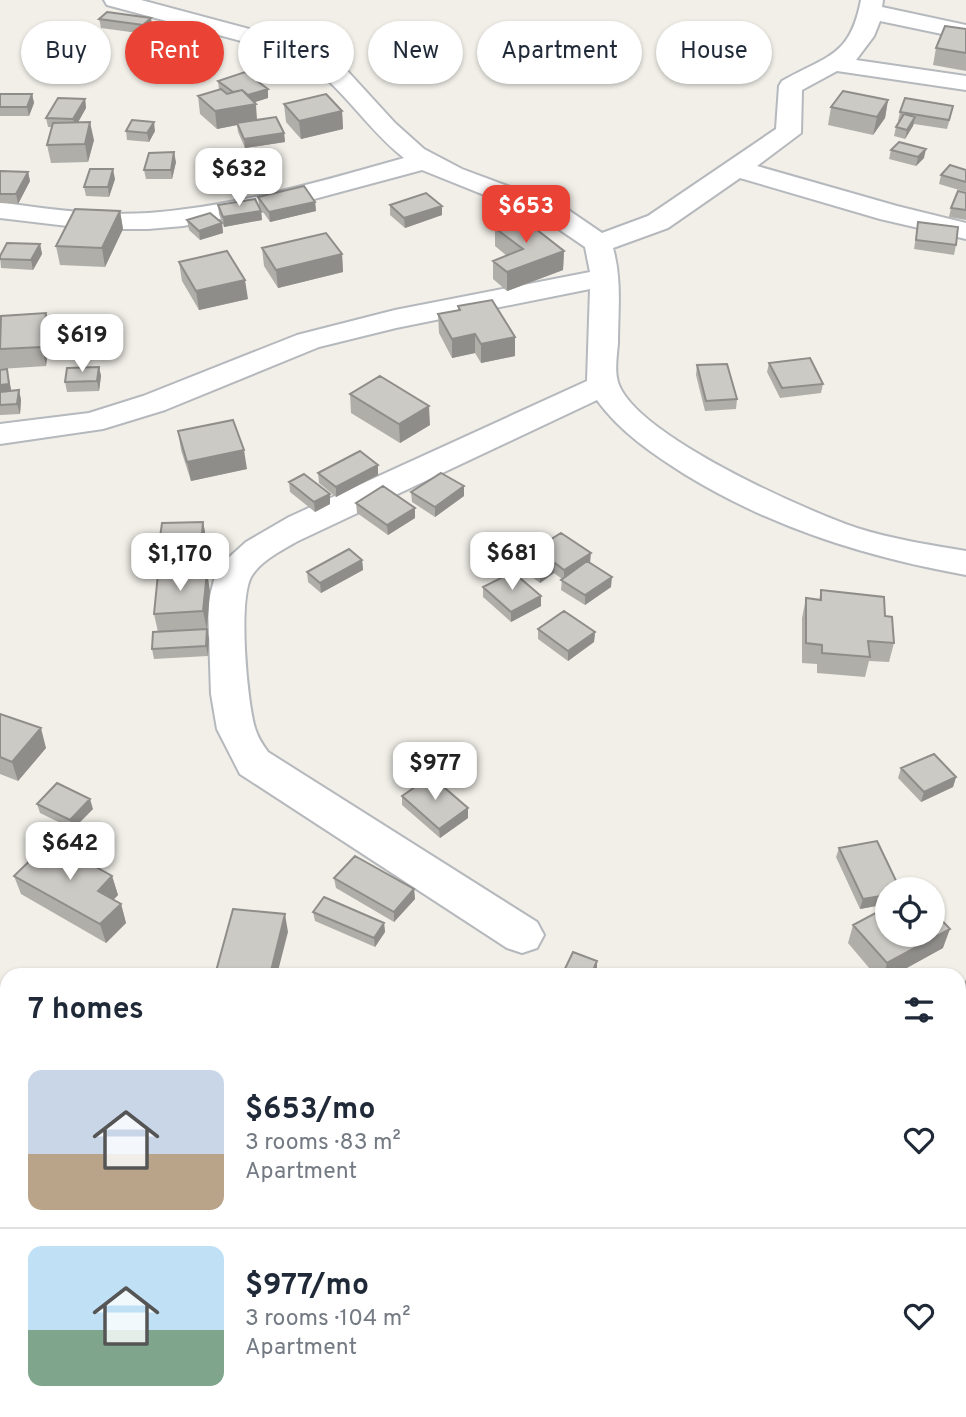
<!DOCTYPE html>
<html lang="en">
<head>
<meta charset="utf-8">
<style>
	:root { --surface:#fff; --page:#f2f2f3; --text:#1f2937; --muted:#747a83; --line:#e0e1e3; --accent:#ea4335 }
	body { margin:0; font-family:Overpass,sans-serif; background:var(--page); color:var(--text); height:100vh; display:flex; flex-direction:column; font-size:26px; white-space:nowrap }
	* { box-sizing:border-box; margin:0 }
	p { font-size:23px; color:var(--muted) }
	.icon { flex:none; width:38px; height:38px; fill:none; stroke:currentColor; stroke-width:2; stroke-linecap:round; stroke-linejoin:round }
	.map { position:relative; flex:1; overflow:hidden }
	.drawer { position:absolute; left:0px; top:968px; width:966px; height:450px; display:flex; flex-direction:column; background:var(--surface); border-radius:21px 21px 0 0; box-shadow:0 2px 5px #0004 }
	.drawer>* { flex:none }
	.hud { position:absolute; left:21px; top:21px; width:924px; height:63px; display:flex; gap:14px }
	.buttons { position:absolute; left:875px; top:877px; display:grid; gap:14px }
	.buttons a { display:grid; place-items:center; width:70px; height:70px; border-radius:50%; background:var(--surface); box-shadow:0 2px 5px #0004; font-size:35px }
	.price { position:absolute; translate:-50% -60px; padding:0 16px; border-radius:14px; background:#fff; color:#222; font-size:23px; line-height:46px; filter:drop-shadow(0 2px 4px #0008) }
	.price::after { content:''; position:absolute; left:50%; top:42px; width:21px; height:16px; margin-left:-10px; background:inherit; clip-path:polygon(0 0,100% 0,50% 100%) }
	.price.on { background:var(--accent); color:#fff }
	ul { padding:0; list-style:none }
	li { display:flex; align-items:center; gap:21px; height:175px; padding:0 28px }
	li+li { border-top:2px solid var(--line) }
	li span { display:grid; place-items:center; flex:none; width:196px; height:140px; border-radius:14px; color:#555 }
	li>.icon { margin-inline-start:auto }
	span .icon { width:84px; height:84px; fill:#fffc; stroke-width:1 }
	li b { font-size:30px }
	h2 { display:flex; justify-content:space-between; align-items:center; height:84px; padding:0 28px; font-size:30px }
	.pill { padding:0 24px; border-radius:32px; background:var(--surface); box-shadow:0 2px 5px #0004; font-size:24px; line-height:63px }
	.pill.on { background:var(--accent); color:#fff }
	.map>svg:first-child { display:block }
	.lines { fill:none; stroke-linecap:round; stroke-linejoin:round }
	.minor-casing { stroke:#b5b8bc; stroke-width:4 }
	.minor { fill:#fff; fill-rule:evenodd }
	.wall { fill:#afaea9 }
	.shaded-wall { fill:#8f8d8a }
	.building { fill:#cccac5; stroke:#8f8d8a; stroke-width:2 }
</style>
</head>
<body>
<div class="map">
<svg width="966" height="1417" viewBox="0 0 966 1417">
	<rect width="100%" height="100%" fill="#f1efe8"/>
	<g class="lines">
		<g class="minor-casing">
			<path id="minor" d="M104 0H141L309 45 341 64 395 123 424 149 462 169 564 207 602 233 648 216 776 129 779 86 782 81C828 55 850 57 861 0H883L882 7 966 25V39L880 21 874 36 856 60 966 76V90L837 71 802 90 801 133 757 166 897 206 966 223V239L880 219 740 178 668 228 613 248C622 280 618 310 618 343 617 356 614 373 619 385 640 437 804 510 857 528 892 539 930 545 966 551V575C866 557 773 528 686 475 653 454 620 432 597 400L298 541C282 550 260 561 251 577 238 602 247 701 255 728 258 738 263 745 268 752L537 922 544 935 537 948 522 953 507 948 240 774 217 729 211 694 208 604 214 580 225 561 246 542 289 517 587 381 590 289 396 328 319 347 165 410 103 429 0 444V424L89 413 143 396 297 335 395 310 590 272 585 247 544 219 422 170 288 206 183 226 148 229H93L0 218V202C49 210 99 216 149 213 236 206 320 182 404 158 363 126 340 80 293 55L107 5Z
				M966 1150V1204L959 1207V1153Z
				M0 1162 7 1165V1211L0 1208Z
				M393 1410H453L455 1417H396Z
				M806 1410H861L858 1417H804Z"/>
		</g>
		<use href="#minor" class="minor"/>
	</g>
	<path class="wall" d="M151 18 152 27 145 34 101 28 99 19Z
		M966 29V71L933 65 936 48Z
		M218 81 268 89V98L254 102 257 120 284 133 285 142 245 148 238 132 237 125 217 129 200 114 198 96 219 90Z
		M0 94H32L34 103 29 116H0Z
		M85 99 86 108 78 122 94 140 88 162 51 163 47 145 52 127H48L46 118Z
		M888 100 885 118 873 135 828 125 831 107Z
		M284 104 342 111 343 129 301 139 286 122Z
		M900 112 951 115 947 129 914 124 905 139 894 136 896 127 900 121H898Z
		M126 131H155L149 142 127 140Z
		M891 150 924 158 916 166 889 159Z
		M176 162 172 179H146L144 170Z
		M966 170V192L939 184 941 175Z
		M0 171 28 172 30 181 18 204 0 203Z
		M115 179 109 197 86 196 84 187Z
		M966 193V220L949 217 951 208Z
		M258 197 315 202 316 211 270 222 259 206Z
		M218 205 261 211 262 220 224 227 219 214Z
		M390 205 442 206V215L405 228 390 215Z
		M120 211 123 229 105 267 60 265 56 246Z
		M187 220 222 223 223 233 200 240 189 230Z
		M918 222 956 245 954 255 914 249Z
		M495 228 564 251 563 270 507 291 493 279V261L507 256 495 246Z
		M40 244 42 254 33 270 1 268 0 256Z
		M262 248 342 254 343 272 278 288 264 266Z
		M179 262 248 299 199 310 182 281Z
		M458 306 515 356 481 363 475 353 452 358 439 333 438 314 458 310Z
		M46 313 50 332 46 366 0 369V321Z
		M769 363 823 384 821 393 780 398 767 372Z
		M697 365 737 399 736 409 705 411 696 375Z
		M99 367 101 376 99 391 67 392 65 382Z
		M7 369 11 391 19 390 21 400 20 414 0 415V370Z
		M350 394 430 425 400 443 351 413Z
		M178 431 247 469 191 481 181 450Z
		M318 473 378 475 336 497 319 483Z
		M289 482 330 494V504L315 512 290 492Z
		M464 486V496L435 517 412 502 411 492Z
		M356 503 415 508V518L388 535 357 513Z
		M203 522 205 532 203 553 161 555 159 545Z
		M521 558 590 563 611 587 585 605 561 590 562 579 554 573 540 583 520 568Z
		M362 560 363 570 321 593 308 582 307 572Z
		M483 587 541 606 511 622 483 597Z
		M821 590 885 616 894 643 889 662 869 661 865 677 817 673V664L802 663V618L806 598 819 600Z
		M210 591 207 629 209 639 208 656 154 659 152 649 158 632 154 614Z
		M538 629 595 632 594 642 568 661 538 639Z
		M0 714 46 748 18 781 0 774Z
		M901 768 956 777 953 787 921 802 898 778Z
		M402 796 468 818 440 838 402 805Z
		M37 804 93 809 73 829 40 813Z
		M839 848 887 889V904L860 909 836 857Z
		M14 876H112L118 895 113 900 121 904 126 923 106 943 21 894Z
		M334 878 414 889 415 899 394 922 336 888Z
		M313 912 384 923 385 932 375 947 315 921Z
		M853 925 943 948 894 975H875L848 943Z
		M966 980V1010L959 1005V992L962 984Z
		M959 1012 966 1017V1056L959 1051Z
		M966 1314V1414L959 1405V1319Z
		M529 1410H600L595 1417H536Z
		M683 1410H761L755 1417H688Z"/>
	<path class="shaded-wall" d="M151 18 152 27 145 34 143 25Z
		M268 89V98L243 106 256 104 257 121 217 129 215 111 240 98Z
		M32 94 34 103 29 116 27 107Z
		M85 99 86 108 75 128 73 119Z
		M888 100 885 118 873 135 877 117Z
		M342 111 343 129 301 139 299 121Z
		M915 117 913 126 905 139 907 130Z
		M90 122 94 140 88 162 85 144Z
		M154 122 155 131 149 142 147 133Z
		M284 133 285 142 245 148 244 139Z
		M926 149 924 158 916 166 918 157Z
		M174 152 176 162 172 179 171 170Z
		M113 169 115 179 109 197 108 187Z
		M28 172 30 181 18 204 16 194Z
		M315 202 316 211 270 222 269 212Z
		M442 206V215L405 228 404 218Z
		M120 211 123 229 105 267 102 248Z
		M261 211 262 220 224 227 223 217Z
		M222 223 223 233 200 240 199 231Z
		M40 244 42 254 33 270 31 260Z
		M564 251 563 270 507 291V272Z
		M342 254 343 272 278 288 276 270Z
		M245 280 248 299 199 310 196 291Z
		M46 313 50 332 46 366 42 347Z
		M475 334V353L452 358V339Z
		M515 337V356L481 363V344Z
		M99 367 101 376 99 391 97 381Z
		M7 369 12 394 0 395V385Z
		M19 390 21 400 20 414 17 404Z
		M429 406 430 425 400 443 399 424Z
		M244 450 247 469 191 481 187 462Z
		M378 465V475L336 497V487Z
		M464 486V496L435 517V507Z
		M330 494V504L315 512 314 502Z
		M415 508V518L388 535 387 525Z
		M203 522 205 532 203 553 201 543Z
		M591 553 590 563 564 580V570Z
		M362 560 363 570 321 593 320 583Z
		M555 563 554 573 540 583V573Z
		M207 572 210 591 207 629 209 639 208 656 206 646 207 630 203 611Z
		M612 577 611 587 585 605V595Z
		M541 596V606L511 622V612Z
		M595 632 594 642 568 661V651Z
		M41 728 46 748 18 781 12 762Z
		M956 777 953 787 921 802 924 792Z
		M90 799 93 809 73 829 70 820Z
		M468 808V818L440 838 439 829Z
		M112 876 118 895 103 910 98 891Z
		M414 889 415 899 394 922V912Z
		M887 895V904L860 909 863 899Z
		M121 904 126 923 106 943 100 924Z
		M285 914 288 932 277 975H270Z
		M384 923 385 932 375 947 374 938Z
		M950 929 943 948 894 975H884L887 963Z
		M597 961V970L594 975H591Z
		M966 1083V1088L959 1096 960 1090Z
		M591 1410H600L595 1417H586Z
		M751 1410H761L755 1417H745Z"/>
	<path class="building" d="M107 12 151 18 143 25 99 19Z
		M945 26 966 29V53L936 48Z
		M245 72 268 89 248 95 242 90 233 92 218 81Z
		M221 89 227 94 242 90 256 104 215 111 198 96Z
		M843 91 888 100 877 117 831 107Z
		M0 94H32L27 107H0Z
		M326 94 342 111 299 121 284 104Z
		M58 98 85 99 73 119 46 118Z
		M905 98 953 106 949 120 900 112Z
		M904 114 915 117 907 130 896 127Z
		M276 117 284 133 244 139 237 123Z
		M132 120 154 122 147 133 126 131Z
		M90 122 85 144 47 145 53 123Z
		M899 142 926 149 918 157 891 150Z
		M174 152 171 170H144L149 153Z
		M950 165 966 170V182L941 175Z
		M90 169H113L108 187H84Z
		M0 171 28 172 16 194H0Z
		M304 186 315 202 269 212 258 197Z
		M958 191 966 193V210L951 208Z
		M426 193 442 206 404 218 390 205Z
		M255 199 261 211 223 217 218 205Z
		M75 209 120 211 102 248 56 246Z
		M210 213 222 223 199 231 187 220Z
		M522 218 564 251 507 272 493 261 523 249 495 228Z
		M918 222 958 227 956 245 916 240Z
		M326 233 342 254 276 270 262 248Z
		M7 243 40 244 31 260 0 259V256Z
		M227 251 245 280 196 291 179 262Z
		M492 300 515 337 481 344 475 334 452 339 438 314 460 310 458 306Z
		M46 313 42 347 0 349 1 316Z
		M810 358 823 384 782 388 769 363Z
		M727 364 737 399 706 401 697 365Z
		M99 367 97 381 65 382 67 368Z
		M7 369 9 384 0 385V370Z
		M380 376 429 406 399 424 350 394Z
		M19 390 17 404 0 405V392Z
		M233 420 244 450 187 462 178 431Z
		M360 451 378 465 336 487 318 473Z
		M441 473 464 486 435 507 411 492Z
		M304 474 330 494 314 502 289 482Z
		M383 486 415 508 387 525 356 503Z
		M203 522 201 543 159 545 162 523Z
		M561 533 591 553 564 570 555 563 540 573 521 558Z
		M349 549 362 560 320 583 307 572Z
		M587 561 612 577 585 595 561 580Z
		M207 572 203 611 154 614 158 574Z
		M513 572 541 596 511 612 483 587Z
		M821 590 884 597 885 616 892 617 894 643 868 641 870 657 822 653V645L806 643V598L821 600Z
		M564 611 595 632 568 651 538 629Z
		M207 629 206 646 152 649 153 632Z
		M0 714 41 728 12 762 0 757Z
		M934 754 956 777 924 792 901 768Z
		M431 776 468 808 439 829 402 796Z
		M57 783 90 799 70 820 37 804Z
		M50 841 112 876 98 891 121 904 100 924 14 876Z
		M877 841 900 889H887V895L863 899 839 848Z
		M355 856 414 889 394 912 334 878Z
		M324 897 384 923 374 938 313 912Z
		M887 907V934H933V911L950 929 887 963 853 925Z
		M233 909 285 914 270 975H215Z
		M573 952 597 961 591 975H562Z
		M959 1012 966 1017V1044L959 1038Z
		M959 1053 966 1058V1083L960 1090 959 1089Z
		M966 1314V1401L959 1392V1319Z
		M546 1410H591L586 1417H553Z
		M699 1410H751L745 1417H705Z"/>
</svg>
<div class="buttons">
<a><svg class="icon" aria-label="locate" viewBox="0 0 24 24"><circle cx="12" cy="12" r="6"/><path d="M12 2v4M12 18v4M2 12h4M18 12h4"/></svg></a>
</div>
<b class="price" style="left:239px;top:208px">$632</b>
<b class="price on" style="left:526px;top:245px">$653</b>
<b class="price" style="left:82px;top:374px">$619</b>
<b class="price" style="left:512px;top:592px">$681</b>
<b class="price" style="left:180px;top:593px">$1,170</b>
<b class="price" style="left:435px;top:802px">$977</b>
<b class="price" style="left:70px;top:882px">$642</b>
<div class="hud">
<a class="pill">Buy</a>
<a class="pill on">Rent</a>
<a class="pill">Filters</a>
<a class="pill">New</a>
<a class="pill">Apartment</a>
<a class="pill">House</a>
</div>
<section class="drawer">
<h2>7 homes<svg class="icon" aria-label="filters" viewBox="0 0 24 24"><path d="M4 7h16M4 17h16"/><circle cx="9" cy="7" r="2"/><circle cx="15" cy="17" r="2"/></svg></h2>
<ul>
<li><span style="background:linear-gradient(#c9d6e8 60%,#b9a48a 0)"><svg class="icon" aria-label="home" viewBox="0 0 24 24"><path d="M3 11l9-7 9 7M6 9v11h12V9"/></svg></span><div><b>$653/mo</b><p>3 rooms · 83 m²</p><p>Apartment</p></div><svg class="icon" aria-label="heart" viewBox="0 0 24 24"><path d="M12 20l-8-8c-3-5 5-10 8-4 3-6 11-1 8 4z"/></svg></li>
<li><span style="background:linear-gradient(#bfe0f5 60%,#7fa58c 0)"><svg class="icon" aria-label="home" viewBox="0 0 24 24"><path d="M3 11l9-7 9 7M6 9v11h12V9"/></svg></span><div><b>$977/mo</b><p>3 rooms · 104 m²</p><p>Apartment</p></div><svg class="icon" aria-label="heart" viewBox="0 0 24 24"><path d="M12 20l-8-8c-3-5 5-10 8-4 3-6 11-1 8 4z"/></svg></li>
</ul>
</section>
</div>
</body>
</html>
